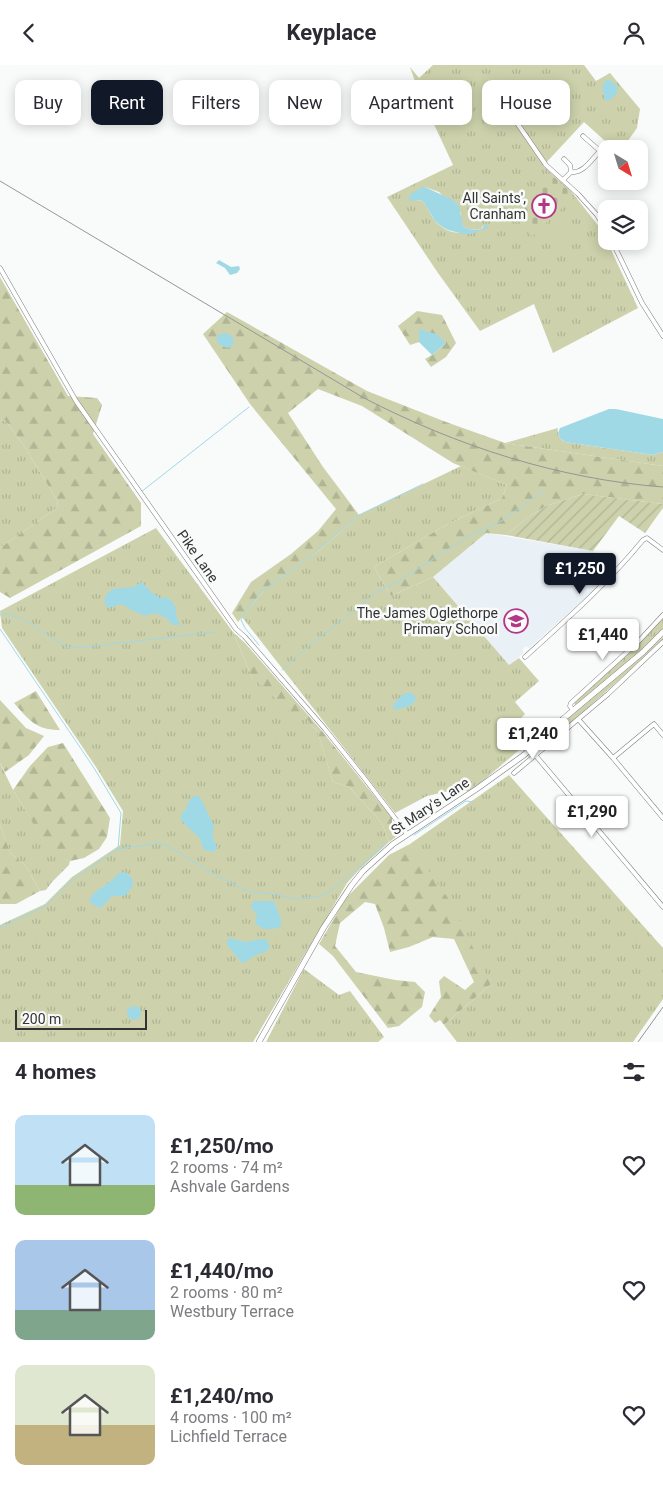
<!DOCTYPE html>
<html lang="en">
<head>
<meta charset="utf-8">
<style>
	:root { --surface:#fff; --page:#f2f2f3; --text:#2b2b33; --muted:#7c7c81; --accent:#111827 }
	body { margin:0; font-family:Roboto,sans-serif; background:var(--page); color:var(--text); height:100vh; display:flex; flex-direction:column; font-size:19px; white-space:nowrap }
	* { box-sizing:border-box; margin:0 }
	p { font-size:16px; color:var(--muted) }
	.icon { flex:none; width:28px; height:28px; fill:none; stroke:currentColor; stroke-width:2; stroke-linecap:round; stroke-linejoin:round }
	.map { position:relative; height:977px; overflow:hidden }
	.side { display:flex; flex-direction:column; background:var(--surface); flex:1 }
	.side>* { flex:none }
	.banner { position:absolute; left:15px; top:15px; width:634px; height:45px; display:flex; gap:10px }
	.needle { width:32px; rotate:142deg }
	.buttons { position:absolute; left:598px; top:75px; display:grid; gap:10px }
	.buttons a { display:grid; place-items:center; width:50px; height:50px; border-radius:10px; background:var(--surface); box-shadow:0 2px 12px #0003; font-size:25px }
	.scale { position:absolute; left:15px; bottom:12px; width:132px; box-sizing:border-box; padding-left:5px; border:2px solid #333; border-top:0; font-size:14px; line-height:18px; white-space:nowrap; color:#333; -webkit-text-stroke:4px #f9fafa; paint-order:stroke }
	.price { position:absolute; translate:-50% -42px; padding:0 11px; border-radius:5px; background:#fff; color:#222; font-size:16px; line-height:32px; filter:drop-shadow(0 1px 2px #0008) }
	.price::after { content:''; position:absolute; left:50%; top:30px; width:15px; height:11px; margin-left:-8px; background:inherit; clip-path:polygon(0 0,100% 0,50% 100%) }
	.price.selected { background:var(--accent); color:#fff }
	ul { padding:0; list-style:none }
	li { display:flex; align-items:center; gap:15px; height:125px; padding:0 15px }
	li span { display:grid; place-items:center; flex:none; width:140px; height:100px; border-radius:10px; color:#555 }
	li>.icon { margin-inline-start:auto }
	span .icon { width:60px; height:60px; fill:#fffc; stroke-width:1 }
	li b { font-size:21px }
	h2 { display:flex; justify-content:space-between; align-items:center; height:60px; padding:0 15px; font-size:21px }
	.tag { padding:0 18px; border-radius:10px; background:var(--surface); box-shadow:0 2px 12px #0003; font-size:18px; line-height:45px }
	.tag.selected { background:var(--accent); color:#fff }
	header { display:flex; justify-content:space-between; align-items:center; height:65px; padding:0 15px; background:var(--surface); font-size:22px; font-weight:700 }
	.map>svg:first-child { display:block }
	.built { fill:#e9f0f6 }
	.grass { fill:url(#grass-tufts); fill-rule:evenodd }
	.forest { fill:url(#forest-firs) }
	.cemetery { fill:url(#cemetery-stones) }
	.garden { fill:url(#garden-furrows) }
	.pitch { fill:#cdd2ac }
	.water { fill:#a0d9e6 }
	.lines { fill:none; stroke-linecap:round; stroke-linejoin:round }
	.stream { stroke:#a0d9e6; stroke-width:1 }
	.street-casing { stroke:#7e7f7f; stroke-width:5 }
	.secondary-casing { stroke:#7e7f7f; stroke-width:6 }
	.street { stroke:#fff; stroke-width:4 }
	.secondary { stroke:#fff; stroke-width:5 }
	.rail { stroke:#959696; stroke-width:1 }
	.labels { text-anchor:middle; stroke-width:5; stroke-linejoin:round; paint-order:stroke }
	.poi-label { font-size:14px; fill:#333; stroke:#f9fafa; text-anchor:end }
	.street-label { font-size:14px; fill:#333; stroke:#f9fafa }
</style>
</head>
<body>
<header><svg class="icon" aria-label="back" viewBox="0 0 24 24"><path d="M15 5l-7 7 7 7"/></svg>Keyplace<svg class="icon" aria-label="person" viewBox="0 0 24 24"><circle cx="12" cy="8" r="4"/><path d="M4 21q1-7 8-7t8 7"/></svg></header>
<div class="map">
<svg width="663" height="977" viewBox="0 0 663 977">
	<defs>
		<pattern id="grass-tufts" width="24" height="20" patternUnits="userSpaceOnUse" patternTransform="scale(1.25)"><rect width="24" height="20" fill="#cdd2ac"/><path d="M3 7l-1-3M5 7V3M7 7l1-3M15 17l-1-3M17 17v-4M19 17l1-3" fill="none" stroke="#b0b594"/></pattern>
		<pattern id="forest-firs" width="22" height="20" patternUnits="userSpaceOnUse" patternTransform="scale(1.25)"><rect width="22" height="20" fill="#cdd2ac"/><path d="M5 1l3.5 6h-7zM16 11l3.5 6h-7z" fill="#b0b594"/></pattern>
		<pattern id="cemetery-stones" width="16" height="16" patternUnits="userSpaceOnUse" patternTransform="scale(1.25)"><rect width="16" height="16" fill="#cdd2ac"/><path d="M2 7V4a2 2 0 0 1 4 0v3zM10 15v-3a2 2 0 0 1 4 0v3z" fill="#b0b594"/></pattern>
		<pattern id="garden-furrows" width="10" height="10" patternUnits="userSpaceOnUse" patternTransform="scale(1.25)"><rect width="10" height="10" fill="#cdd2ac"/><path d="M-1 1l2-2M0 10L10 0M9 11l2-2" fill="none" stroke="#b0b594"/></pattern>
	</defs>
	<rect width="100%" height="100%" fill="#f9fafa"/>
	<path class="built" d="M486 468 593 486 613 505 589 530 529 583 526 581 522 585 524 588 509 600 433 512Z"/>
	<path class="grass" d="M433 0H584L596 16 610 8 640 44 637 63 622 84H614L584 57 543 101 571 126 604 168 606 176H607L638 243 553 288 534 239 480 266 438 208 387 132 453 100 418 25 410 2 419 13ZM425 122 439 127 461 148V156L463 161 468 164 480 165 483 161 485 163C468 168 451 173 436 157 431 151 428 143 423 136L416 135Z
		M5 355 24 381 57 435 58 442 0 483V356Z
		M558 363C557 370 559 373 565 377L653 390 663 387V401L505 378Z
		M461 401 507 420 502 433 446 460 374 502 391 531 433 512 509 600 519 593 539 616 515 637 525 649 513 661 522 671 524 679 519 685 484 715 468 727 463 723 427 731 395 748 242 552 265 524 321 484 359 450Z
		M156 463 233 567 252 612 305 652 318 668 333 717 349 722 382 758 389 777 360 804 347 818 253 977H0V860L45 839 72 812 120 780 123 746 96 702 2 563 0 546Z
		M663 552V564L641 586 576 640H575L574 637Z
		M663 572V574L618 616 568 660 529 691V688L574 647 640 593Z
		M0 698 13 725 52 789 70 796 69 800 52 817 46 825 40 826 25 800 11 789 0 760Z
		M509 710 663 883V934L633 977H457L444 960 491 919 410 779Z
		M304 904 339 930 350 926 384 972 378 977H266Z"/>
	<path class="forest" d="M0 212 68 331 97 333 102 340 93 369 141 438V461L10 533 0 527V483L58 442 57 435 24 381 5 355 0 356Z
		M417 246 442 250 456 278 446 292 431 302 425 294 432 290 446 278 419 264V277L410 280 398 261Z
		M227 247 367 326 446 357 505 378 663 401V439L583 429 546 441 527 453 506 470 486 468 433 512 391 531 374 502 446 460 502 433 507 420 453 398 362 341 318 324 288 348 323 402 359 450 321 484 265 524 238 557 232 548 251 517 291 489 318 466 336 444 250 339 203 269Z
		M233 567 245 578 322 666 392 753V758H396L400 769 389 777 382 758 349 722 333 717 318 668 305 652H295L252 612Z
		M36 626 60 665C36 665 29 655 14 638Z
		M0 635 26 663 44 671 29 690 5 707 0 698Z
		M63 678 110 753 107 772 99 784 84 793 70 796 52 790 13 725 30 701 48 682Z
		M0 760 11 789 25 800 40 826 16 839H0Z
		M410 779 450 836 491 919 444 960 440 955 435 958 429 951 441 932 439 916 444 911 465 925 474 917 454 874 433 872 409 882 390 887 384 863 375 839 365 837 340 858 335 881 356 907 395 915 415 917 425 927 422 942 399 961 388 963 333 891 319 879 346 833 389 790Z"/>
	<path class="cemetery" d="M554 112 568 125 574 133 562 143 553 153 547 157 532 172 520 150 529 138 528 135 535 126Z"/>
	<path class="garden" d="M583 429 663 439V443L645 468 619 451 593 486 506 470 527 453 546 441Z"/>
	<path class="pitch" d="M569 157 576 167 557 181 550 171Z
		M607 240 612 250 591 260 586 250Z"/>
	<path class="water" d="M609 15C622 21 619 29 608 36L605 35 602 23 605 16Z
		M425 122 453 135 459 141 463 161 468 164 480 165 486 159 488 161 487 163 471 169H463L448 165 442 162 435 156 423 136 416 135 411 136 408 134C412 127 417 124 425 122Z
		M219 195 231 202 239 201 240 204 237 208 230 210 225 203 216 198Z
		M419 264 436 269 446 278 432 290 419 277Z
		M226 268 232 271 234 278 231 282 227 283 218 279 217 270Z
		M609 344H616L663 354V387L653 390 565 377 560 373 558 368 560 363Z
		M142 517 151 527 160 533 166 532 172 536 175 541 177 554 181 560H173L165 552 155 548 145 551 131 545 122 539 108 543 104 538 106 530 112 524 133 522Z
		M405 628H412L415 631 416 635 410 641 395 645 393 641 397 635Z
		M194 731H199C205 740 208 751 214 760 212 769 212 774 217 782L216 785 213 787 204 785C202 782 202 778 200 774 195 766 179 759 181 750 182 748 184 746 186 744 188 738 189 735 194 731Z
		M125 807 131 812 133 816 132 822 125 831H112L101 843 95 841 89 835C95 823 111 819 119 808Z
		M255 836H274C276 845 284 853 280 862 271 865 262 866 255 858L257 850 252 844 251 839Z
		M231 873 244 877 261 874 267 875 270 882C263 890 263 887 254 891 250 894 247 896 242 898L227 880V875Z
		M127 948a7 7 0 1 1 14 0a7 7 0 1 1-14 0Z"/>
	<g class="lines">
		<path class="stream" d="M141 427 249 342
			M0 550 5 548 28 557 66 582 77 583 215 567
			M0 564 94 703 121 748 118 784
			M259 580 245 563 241 555 243 551 261 527 302 498 359 450 423 419
			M282 605 298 590 378 526 398 517 468 471 503 455 544 425
			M414 770 466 736 473 737
			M0 863 46 841 70 817 118 784 159 778 168 781 207 805 247 826 276 829 293 834 322 831 340 818 385 780"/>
		<g class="street-casing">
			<path id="street" d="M508 45 546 100 578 129 597 150 606 165
				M564 94 570 100 571 107
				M563 115 571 107C583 109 592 94 600 86L583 71
				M612 176 642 238 663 271
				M0 203 76 336 236 564 245 572 325 664 365 714 407 769
				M525 592C566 555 608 518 643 475L647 473 663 485
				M573 645 570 641 571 638 638 577 663 550
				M578 654 613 693 663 753
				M536 691 663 842
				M613 693 654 659 663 670
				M514 708 608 629 663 577"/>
		</g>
		<g class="secondary-casing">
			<path id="secondary" d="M259 977 324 862 351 821 363 806 393 779 478 723 524 690 563 654 643 587 663 567"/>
		</g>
		<use href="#street" class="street"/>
		<use href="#secondary" class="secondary"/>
		<path class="rail" d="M0 116 364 333C457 381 558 414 663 422
			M638 977 663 942"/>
	</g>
	<defs>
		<g id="church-ring" transform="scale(1.25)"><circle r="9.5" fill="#f9fafa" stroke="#b43787" stroke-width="1.5"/><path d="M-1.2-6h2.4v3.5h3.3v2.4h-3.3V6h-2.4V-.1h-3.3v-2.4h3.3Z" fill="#b43787"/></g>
		<g id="school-ring" transform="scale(1.25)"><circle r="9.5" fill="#f9fafa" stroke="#b43787" stroke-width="1.5"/><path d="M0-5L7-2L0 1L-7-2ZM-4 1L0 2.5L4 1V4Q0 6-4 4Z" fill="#b43787"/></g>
	</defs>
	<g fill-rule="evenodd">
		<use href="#church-ring" x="544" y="141"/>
		<use href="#school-ring" x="516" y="556"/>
	</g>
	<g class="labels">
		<g class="poi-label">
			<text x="526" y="138">All Saints',<tspan x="526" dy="16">Cranham</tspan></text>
			<text x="498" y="553">The James Oglethorpe<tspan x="498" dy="16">Primary School</tspan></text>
		</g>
		<g class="street-label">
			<text transform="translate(198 491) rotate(55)" y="5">Pike Lane</text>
			<text transform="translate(430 741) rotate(-34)" y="5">St Mary's Lane</text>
		</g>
	</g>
</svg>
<div class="buttons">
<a><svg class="needle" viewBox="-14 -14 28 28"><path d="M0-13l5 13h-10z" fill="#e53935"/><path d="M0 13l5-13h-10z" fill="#7c7c81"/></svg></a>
<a><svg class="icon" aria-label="layers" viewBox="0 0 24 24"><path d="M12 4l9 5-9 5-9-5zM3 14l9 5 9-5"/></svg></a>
</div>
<div class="scale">200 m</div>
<b class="price selected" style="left:580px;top:530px">£1,250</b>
<b class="price" style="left:603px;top:596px">£1,440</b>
<b class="price" style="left:533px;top:695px">£1,240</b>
<b class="price" style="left:592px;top:773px">£1,290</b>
<div class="banner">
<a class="tag">Buy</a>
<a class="tag selected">Rent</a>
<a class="tag">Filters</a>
<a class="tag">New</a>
<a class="tag">Apartment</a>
<a class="tag">House</a>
</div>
</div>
<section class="side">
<h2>4 homes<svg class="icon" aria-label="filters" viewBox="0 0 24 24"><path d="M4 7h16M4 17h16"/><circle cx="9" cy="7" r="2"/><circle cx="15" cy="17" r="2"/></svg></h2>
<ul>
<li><span style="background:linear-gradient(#bfe0f5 70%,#8fb573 0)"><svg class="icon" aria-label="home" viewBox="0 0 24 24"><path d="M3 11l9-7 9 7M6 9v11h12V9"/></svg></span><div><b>£1,250/mo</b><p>2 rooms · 74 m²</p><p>Ashvale Gardens</p></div><svg class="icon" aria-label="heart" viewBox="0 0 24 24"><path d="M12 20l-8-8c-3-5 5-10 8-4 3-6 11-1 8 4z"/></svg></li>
<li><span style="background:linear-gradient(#a9c7e8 70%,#7fa58c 0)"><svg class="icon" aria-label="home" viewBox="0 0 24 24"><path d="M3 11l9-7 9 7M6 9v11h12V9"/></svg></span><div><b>£1,440/mo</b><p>2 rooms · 80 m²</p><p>Westbury Terrace</p></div><svg class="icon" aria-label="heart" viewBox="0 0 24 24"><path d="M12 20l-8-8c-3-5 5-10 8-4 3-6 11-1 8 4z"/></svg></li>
<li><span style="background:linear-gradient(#dfe7d0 60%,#c2b280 0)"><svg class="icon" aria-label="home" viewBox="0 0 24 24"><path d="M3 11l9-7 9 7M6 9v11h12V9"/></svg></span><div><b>£1,240/mo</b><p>4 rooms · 100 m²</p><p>Lichfield Terrace</p></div><svg class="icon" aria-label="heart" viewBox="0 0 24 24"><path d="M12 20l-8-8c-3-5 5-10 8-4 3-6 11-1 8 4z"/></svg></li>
</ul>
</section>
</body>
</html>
